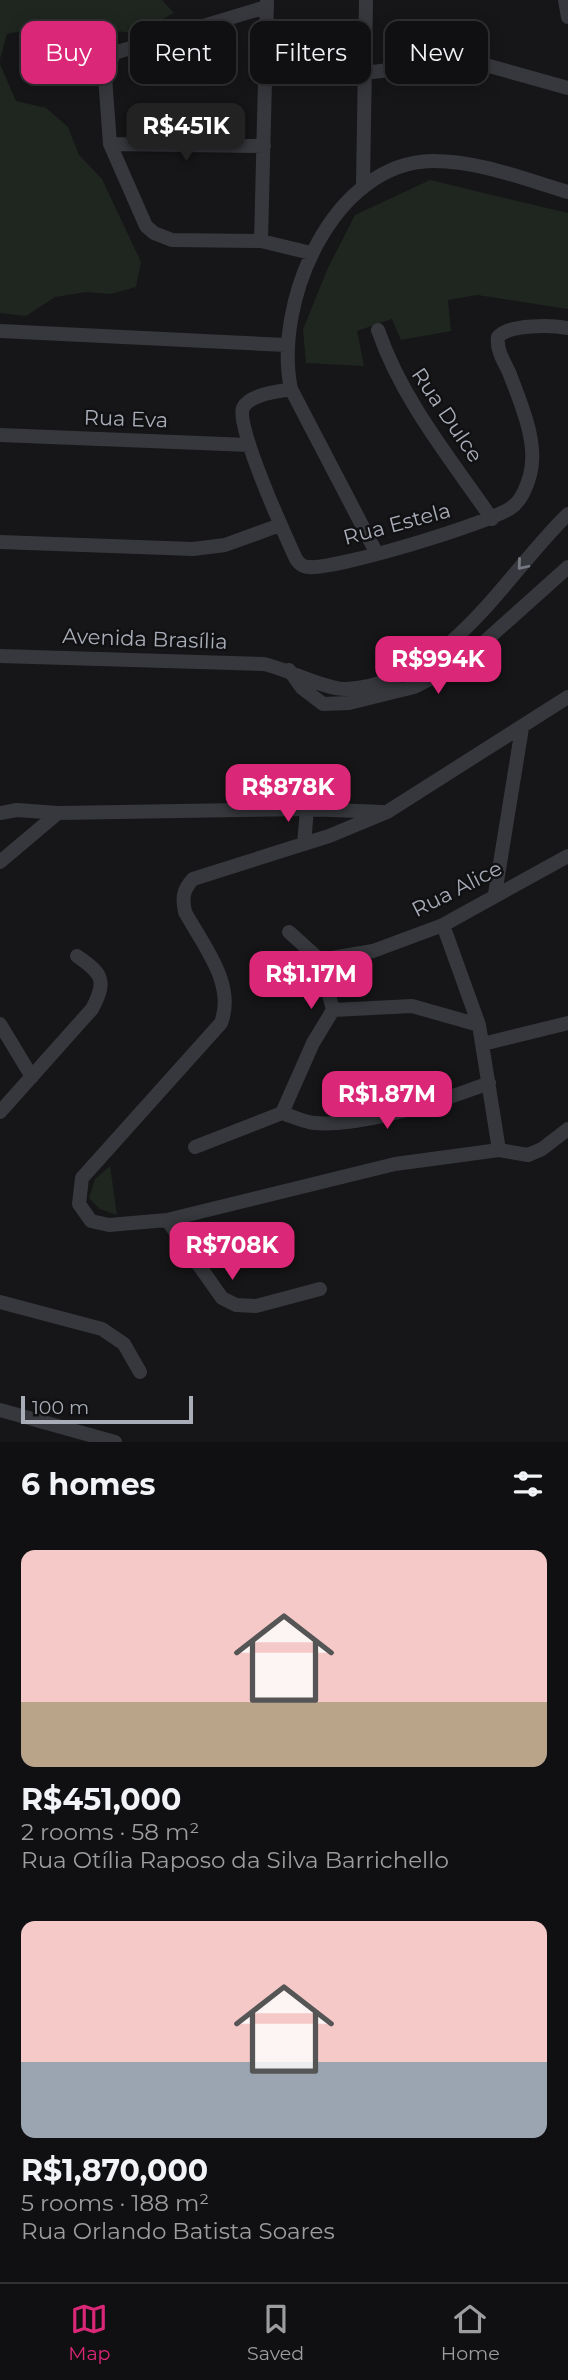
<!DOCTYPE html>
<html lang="en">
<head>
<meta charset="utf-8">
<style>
	:root { --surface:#101012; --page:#1e1e20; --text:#f1f3f6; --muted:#9c9d9f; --line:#303032; --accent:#db2777 }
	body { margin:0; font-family:Montserrat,sans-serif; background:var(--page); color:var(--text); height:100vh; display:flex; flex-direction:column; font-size:26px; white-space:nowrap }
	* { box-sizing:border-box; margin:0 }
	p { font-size:23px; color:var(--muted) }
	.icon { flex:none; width:38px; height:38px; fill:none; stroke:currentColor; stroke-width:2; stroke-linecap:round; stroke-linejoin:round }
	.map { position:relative; height:1442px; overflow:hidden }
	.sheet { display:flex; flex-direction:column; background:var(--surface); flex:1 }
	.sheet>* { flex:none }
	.top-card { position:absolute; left:21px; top:21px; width:527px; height:63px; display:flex; gap:14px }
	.scale { position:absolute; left:21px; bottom:18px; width:172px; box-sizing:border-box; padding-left:7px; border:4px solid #a8adb8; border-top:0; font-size:19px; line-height:24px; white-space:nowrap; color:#a8adb8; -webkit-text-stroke:5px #111113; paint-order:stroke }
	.price { position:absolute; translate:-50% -60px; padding:0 16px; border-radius:14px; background:var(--accent); color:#fff; font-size:23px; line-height:46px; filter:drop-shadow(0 2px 4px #0008) }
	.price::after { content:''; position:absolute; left:50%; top:42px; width:21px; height:16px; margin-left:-10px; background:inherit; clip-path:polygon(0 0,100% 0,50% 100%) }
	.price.selected { background:#222; color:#fff }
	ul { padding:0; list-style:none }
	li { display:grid; align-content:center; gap:14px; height:371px; padding:0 21px }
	li span { display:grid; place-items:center; height:217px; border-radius:14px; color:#555 }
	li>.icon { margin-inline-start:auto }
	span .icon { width:126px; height:126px; fill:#fffc; stroke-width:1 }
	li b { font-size:30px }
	h2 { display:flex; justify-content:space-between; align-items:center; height:84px; padding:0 21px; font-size:30px }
	.tag { padding:0 24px; border-radius:14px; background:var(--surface); box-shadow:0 4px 18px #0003,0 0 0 2px var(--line); font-size:24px; line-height:63px }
	.tag.selected { background:var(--accent); color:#fff }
	.tabs { display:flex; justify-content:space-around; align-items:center; height:98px; border-top:2px solid var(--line); background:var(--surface); font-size:19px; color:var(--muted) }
	.tabs a { display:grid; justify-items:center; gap:4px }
	.tabs .selected { color:var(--accent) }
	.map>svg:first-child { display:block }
	.green { fill:#1e261f }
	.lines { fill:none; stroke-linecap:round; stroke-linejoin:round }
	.minor { stroke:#37383d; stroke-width:14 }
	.oneway { stroke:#757881 }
	.labels { text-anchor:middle; stroke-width:5; stroke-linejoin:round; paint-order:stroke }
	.street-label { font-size:21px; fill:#a8adb8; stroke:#111113 }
</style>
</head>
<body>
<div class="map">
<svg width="568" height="1442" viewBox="0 0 568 1442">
	<rect width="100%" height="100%" fill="#161618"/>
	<path class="green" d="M0 0H162L174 13 136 33 82 28H38L7 34 0 59Z
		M0 64 16 101 46 108 68 127 79 155 102 179 141 262 136 287 111 294 86 292 55 297 26 316 0 313Z
		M430 180 568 213V309L477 295 448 300 451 331 401 340 392 319 357 331 364 366 306 363 303 329 328 268 355 215Z
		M110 1166 117 1215 100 1209 89 1198 95 1179Z"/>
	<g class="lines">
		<path class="minor" d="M565 0 568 17
			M266 7 114 53 105 77 110 144 146 226 154 233 172 240 261 241 311 253
			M364 73 447 63 486 65 568 88
			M110 144 264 146
			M363 185 366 0
			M261 241 267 0
			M378 330C402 400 450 458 492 519
			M0 331 286 345
			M291 389C278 392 249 394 243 408 235 426 286 537 296 559 300 564 302 567 309 567 334 570 492 523 512 507 522 500 527 486 530 475 539 443 520 402 509 372 504 362 496 349 498 337 509 324 552 325 568 328
			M0 435 249 445
			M0 542 193 549 225 545 280 525
			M377 554 291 389C273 304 332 162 433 161 479 161 524 179 568 192
			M0 656 264 664C287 669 327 690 346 689 448 684 503 577 568 514
			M289 670 302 688 323 704 349 703 414 687 450 669 472 653 568 567
			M568 697 387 812 329 836 193 879C183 890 182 897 185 912 203 945 236 984 221 1023L82 1178 79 1204 91 1221 109 1225 167 1220 395 1164 499 1150 528 1155 542 1149 568 1129
			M0 813 17 810 58 813 307 809 383 812
			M304 844 307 809
			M0 862 58 813
			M495 894 522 728
			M443 925 479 1025 499 1150
			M289 932 320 960
			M320 960 373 951 443 925 568 856
			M320 960 333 1010
			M0 1024 32 1077
			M483 1044 568 1023
			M0 1112 92 1009C107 981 103 974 77 956
			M282 1113C292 1116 303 1122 314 1123 365 1127 441 1101 489 1083
			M195 1147 282 1113 313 1043 333 1010 412 1006 479 1025
			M167 1220 222 1298 236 1305 256 1306 320 1289
			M0 1302 102 1329 124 1344 140 1372
			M0 1410 115 1442"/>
	</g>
	<defs><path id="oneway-chevron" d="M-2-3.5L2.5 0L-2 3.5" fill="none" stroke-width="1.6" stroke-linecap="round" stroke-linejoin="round" transform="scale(1.75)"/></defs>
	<use class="oneway" href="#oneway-chevron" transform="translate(522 565) rotate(130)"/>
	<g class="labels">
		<g class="street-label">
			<text transform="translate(447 415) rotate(56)" y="7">Rua Dulce</text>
			<text transform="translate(126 419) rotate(2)" y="7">Rua Eva</text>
			<text transform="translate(397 524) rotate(-15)" y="7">Rua Estela</text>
			<text transform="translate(145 639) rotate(2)" y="7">Avenida Brasília</text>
			<text transform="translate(457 889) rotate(-27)" y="7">Rua Alice</text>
		</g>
	</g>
</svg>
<div class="scale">100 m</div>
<b class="price selected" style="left:186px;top:163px">R$451K</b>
<b class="price" style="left:438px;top:696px">R$994K</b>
<b class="price" style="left:288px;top:824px">R$878K</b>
<b class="price" style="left:311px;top:1011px">R$1.17M</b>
<b class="price" style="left:387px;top:1131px">R$1.87M</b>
<b class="price" style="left:232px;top:1282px">R$708K</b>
<div class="top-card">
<a class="tag selected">Buy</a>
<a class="tag">Rent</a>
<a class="tag">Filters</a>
<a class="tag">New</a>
</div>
</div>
<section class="sheet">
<h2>6 homes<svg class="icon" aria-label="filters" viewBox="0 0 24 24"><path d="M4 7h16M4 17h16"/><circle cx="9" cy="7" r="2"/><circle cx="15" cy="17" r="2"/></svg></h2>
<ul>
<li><span style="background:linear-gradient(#f6c9c9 70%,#b9a48a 0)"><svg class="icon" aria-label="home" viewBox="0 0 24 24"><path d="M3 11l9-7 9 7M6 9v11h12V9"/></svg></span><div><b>R$451,000</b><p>2 rooms · 58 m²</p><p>Rua Otília Raposo da Silva Barrichello</p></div></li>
<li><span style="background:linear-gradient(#f6c9c9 65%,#9aa5b1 0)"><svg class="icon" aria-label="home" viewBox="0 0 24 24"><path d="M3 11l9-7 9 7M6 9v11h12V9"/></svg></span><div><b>R$1,870,000</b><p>5 rooms · 188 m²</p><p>Rua Orlando Batista Soares</p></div></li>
</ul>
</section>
<nav class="tabs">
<a class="selected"><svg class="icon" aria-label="map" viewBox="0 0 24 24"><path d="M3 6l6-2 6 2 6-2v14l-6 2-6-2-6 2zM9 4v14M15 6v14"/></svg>Map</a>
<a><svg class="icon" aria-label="saved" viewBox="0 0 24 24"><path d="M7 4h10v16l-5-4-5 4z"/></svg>Saved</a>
<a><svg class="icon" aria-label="home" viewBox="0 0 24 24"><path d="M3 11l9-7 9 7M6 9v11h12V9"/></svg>Home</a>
</nav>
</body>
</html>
